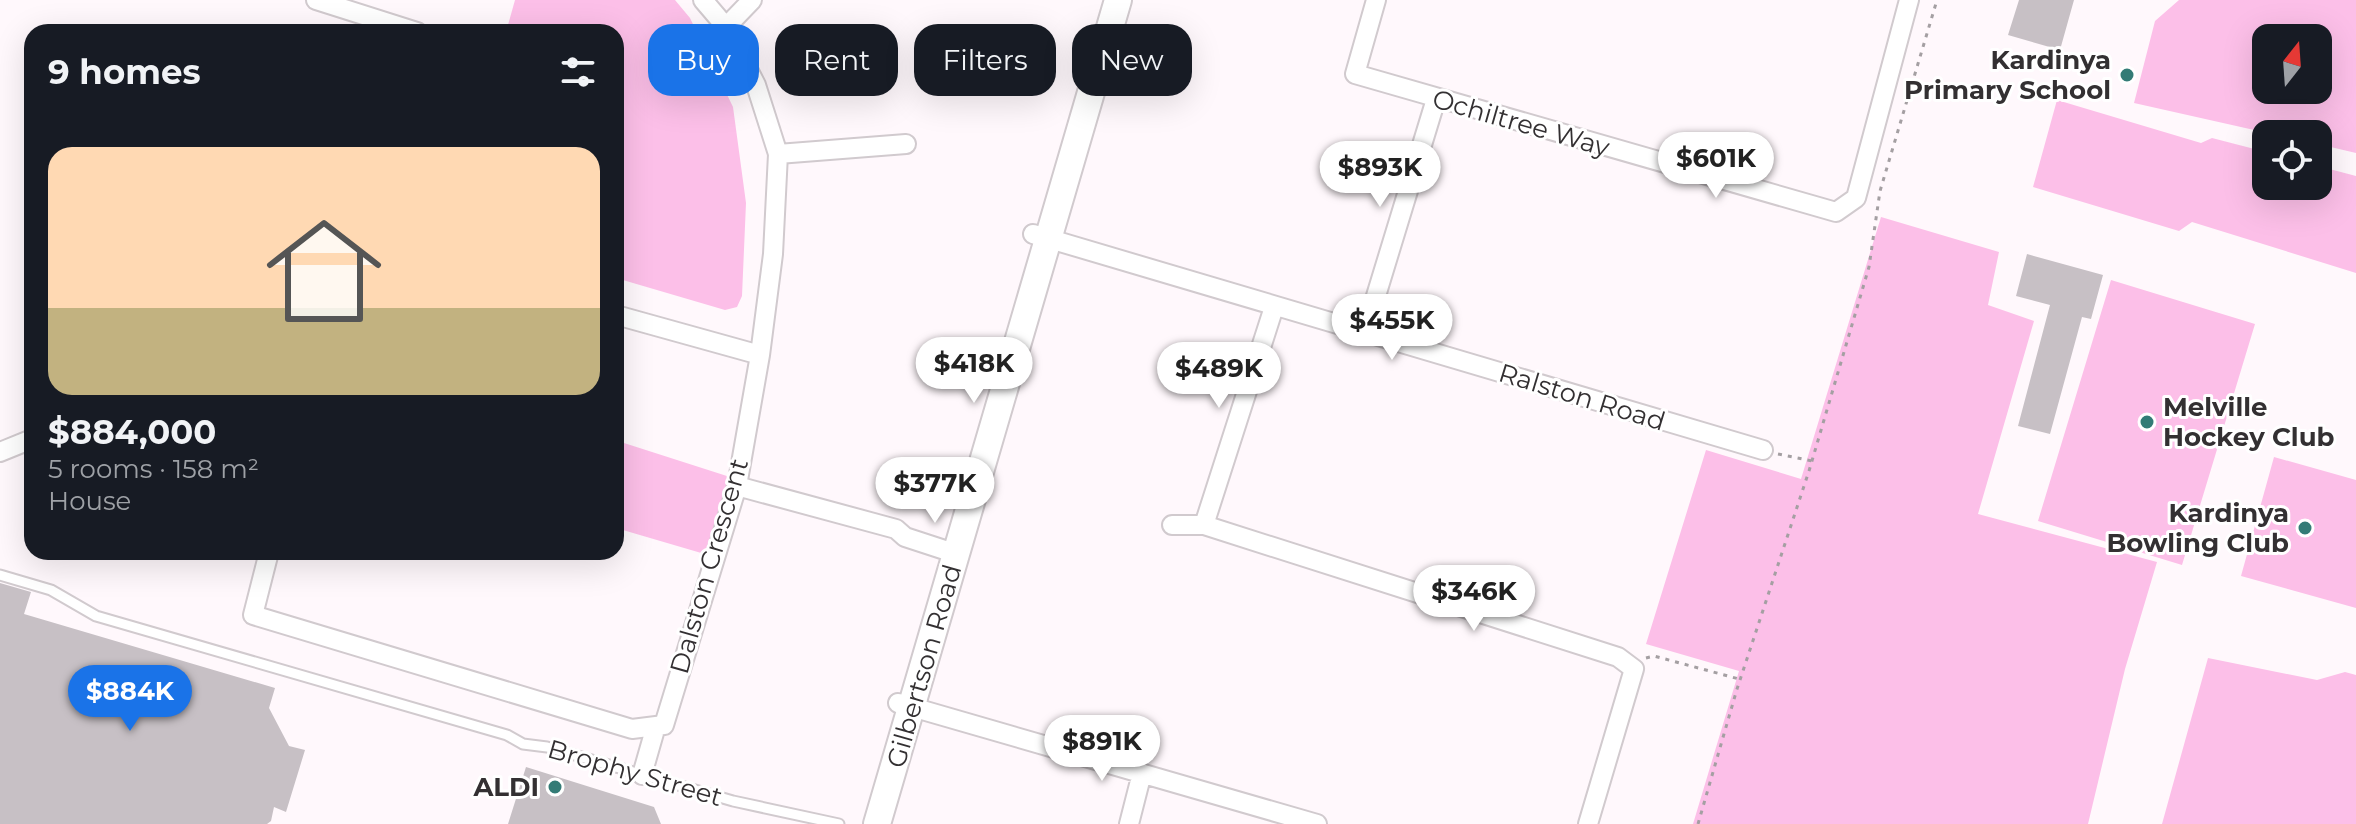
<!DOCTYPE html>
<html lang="en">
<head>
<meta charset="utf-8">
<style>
	:root { --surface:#171b24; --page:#242831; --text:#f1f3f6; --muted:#9ea1a6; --line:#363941; --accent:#1a73e8 }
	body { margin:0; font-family:Montserrat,sans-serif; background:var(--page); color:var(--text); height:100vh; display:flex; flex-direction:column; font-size:30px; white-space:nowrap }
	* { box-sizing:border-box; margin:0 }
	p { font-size:26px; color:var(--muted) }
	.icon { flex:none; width:44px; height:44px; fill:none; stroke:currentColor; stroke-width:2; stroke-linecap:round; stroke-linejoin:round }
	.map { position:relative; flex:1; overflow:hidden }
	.panel { position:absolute; left:24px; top:24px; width:600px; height:536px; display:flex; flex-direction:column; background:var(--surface); border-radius:24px; box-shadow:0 8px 32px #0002 }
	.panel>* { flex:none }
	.guide { position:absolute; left:648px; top:24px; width:760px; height:72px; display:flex; gap:16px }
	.needle { width:52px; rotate:17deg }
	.fabs { position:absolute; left:2252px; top:24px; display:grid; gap:16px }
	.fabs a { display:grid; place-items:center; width:80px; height:80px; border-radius:16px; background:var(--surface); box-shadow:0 8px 32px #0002; font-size:40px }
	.price { position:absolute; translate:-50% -68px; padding:0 18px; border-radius:28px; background:#fff; color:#222; font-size:26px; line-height:52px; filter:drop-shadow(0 2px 4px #0008) }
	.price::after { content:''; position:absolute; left:50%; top:48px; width:24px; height:18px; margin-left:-12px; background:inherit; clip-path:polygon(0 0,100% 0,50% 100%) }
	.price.active { background:var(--accent); color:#fff }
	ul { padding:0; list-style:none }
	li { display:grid; align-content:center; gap:16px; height:424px; padding:0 24px }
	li+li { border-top:2px solid var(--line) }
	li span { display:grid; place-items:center; height:248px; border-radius:24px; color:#555 }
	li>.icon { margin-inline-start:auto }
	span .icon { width:144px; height:144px; fill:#fffc; stroke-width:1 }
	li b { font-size:34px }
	h2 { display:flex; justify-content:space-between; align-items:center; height:96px; padding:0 24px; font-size:34px }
	.tag { padding:0 28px; border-radius:24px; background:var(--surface); box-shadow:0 8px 32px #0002; font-size:28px; line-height:72px }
	.tag.active { background:var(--accent); color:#fff }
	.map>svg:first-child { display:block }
	.green { fill:#fcbfe8; fill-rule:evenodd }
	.building { fill:#c7c0c5 }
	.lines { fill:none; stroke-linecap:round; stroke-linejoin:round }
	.lane-casing { stroke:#d1cace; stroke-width:13 }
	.street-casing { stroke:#d1cace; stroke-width:22 }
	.secondary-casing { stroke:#d1cace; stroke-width:30 }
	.path { stroke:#a49fa2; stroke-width:3; stroke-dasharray:4 6; stroke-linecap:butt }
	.lane { stroke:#fff; stroke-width:9 }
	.street { stroke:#fff; stroke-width:18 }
	.secondary { stroke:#fff; stroke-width:26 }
	.poi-dot { fill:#337b76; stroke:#fff; stroke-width:3 }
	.labels { text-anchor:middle; stroke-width:6; stroke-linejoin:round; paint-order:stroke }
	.poi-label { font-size:26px; font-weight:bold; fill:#333032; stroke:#fff; text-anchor:end }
	.street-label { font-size:26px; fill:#333032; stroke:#fff }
</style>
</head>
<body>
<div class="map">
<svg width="2356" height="824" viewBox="0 0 2356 824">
	<rect width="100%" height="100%" fill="#fff8fc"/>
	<path class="green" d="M515 0H675L690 18 733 107 746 203 742 296 737 307 725 310 616 278V32H506Z
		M2179 0H2356V153L2318 144V134H2272L2134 103 2155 21ZM2266 38H2318V90H2266Z
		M2057 100 2201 143 2212 138 2266 152V186H2318V166L2356 176V273L2192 222 2179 231 2033 187Z
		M1881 217 1999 252 1988 305 2034 321 1978 514 2157 562 2125 669 2088 824H1693L1739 671 1646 644 1706 450 1801 479Z
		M2111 280 2255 324 2182 565 2038 521Z
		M624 443 730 477 708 555 616 528V445Z
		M2274 457 2356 480V608L2241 576Z
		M2208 658 2317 680 2345 672 2356 675V824H2162Z"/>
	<path class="building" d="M2019 0H2074L2060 50 2008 35Z
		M2027 254 2103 275 2091 319 2082 317 2050 434 2018 426 2050 305 2016 296Z
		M0 583 31 592 24 614 275 688 269 708 289 746 305 750 286 812 274 807 271 821 267 824H0Z
		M526 767 654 807 661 824H508Z"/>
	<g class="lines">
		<g class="lane-casing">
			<path id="lane" d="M0 575 51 590 96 616 507 735 523 744 547 747 733 801 839 824"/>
		</g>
		<g class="street-casing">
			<path id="street" d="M316 0 417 32
				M1376 0 1355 74 1836 212 1856 198 1909 0
				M726 27 752 0
				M778 154 906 144
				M1033 234 1763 450
				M616 315 760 355
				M1365 332 1436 99
				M0 452 32 439
				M737 486 896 529 905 537 957 554
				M1172 525H1204L1618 657 1634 669 1588 824
				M1204 525 1274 307
				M269 552 253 615 632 729 664 725 737 486 760 355 773 254 778 154 756 85 726 27 703 0
				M898 703 1317 824
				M642 775 656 726
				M1129 824 1142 773"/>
		</g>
		<g class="secondary-casing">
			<path id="secondary" d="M877 824 1118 0"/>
		</g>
		<path class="path" d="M1778 454 1812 461
			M1646 658 1654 656 1739 679
			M1698 824 1737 689 1809 471 1869 267 1880 191 1937 0"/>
		<use href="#lane" class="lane"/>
		<use href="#street" class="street"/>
		<use href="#secondary" class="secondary"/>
	</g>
	<g class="poi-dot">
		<circle cx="2127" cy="75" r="8"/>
		<circle cx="2147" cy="422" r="8"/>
		<circle cx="2305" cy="528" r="8"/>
		<circle cx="555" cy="787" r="8"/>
	</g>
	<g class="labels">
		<g class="poi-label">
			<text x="2111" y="69">Kardinya<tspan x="2111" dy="30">Primary School</tspan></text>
			<text x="2163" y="416" text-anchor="start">Melville<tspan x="2163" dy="30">Hockey Club</tspan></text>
			<text x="2289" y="522">Kardinya<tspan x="2289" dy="30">Bowling Club</tspan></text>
			<text x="539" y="796">ALDI</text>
		</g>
		<g class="street-label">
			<text transform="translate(1521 123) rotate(16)" y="9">Ochiltree Way</text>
			<text transform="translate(1582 397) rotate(17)" y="9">Ralston Road</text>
			<text transform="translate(709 566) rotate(-74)" y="9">Dalston Crescent</text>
			<text transform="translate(924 666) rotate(-74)" y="9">Gilbertson Road</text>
			<text transform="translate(635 773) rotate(16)" y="9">Brophy Street</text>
		</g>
	</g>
</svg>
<div class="fabs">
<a><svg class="needle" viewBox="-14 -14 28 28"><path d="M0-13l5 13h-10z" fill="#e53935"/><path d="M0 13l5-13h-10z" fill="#9ea1a6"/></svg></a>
<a><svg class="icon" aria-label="locate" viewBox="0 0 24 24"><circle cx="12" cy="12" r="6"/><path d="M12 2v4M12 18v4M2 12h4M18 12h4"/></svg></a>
</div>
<b class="price" style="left:1716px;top:200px">$601K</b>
<b class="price" style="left:1380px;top:209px">$893K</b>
<b class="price" style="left:1392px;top:362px">$455K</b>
<b class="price" style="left:974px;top:405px">$418K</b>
<b class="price" style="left:1219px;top:410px">$489K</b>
<b class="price" style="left:935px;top:525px">$377K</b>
<b class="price" style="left:1474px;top:633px">$346K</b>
<b class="price active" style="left:130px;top:733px">$884K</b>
<b class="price" style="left:1102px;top:783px">$891K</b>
<div class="guide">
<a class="tag active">Buy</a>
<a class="tag">Rent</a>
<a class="tag">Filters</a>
<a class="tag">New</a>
</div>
<section class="panel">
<h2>9 homes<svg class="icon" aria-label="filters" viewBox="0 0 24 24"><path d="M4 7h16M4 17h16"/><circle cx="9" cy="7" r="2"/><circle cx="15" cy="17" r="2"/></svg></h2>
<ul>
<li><span style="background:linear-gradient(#ffd9b3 65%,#c2b280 0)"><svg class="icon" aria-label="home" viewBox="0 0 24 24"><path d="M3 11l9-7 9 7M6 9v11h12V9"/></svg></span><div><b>$884,000</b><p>5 rooms · 158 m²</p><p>House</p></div></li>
</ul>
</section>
</div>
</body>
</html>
